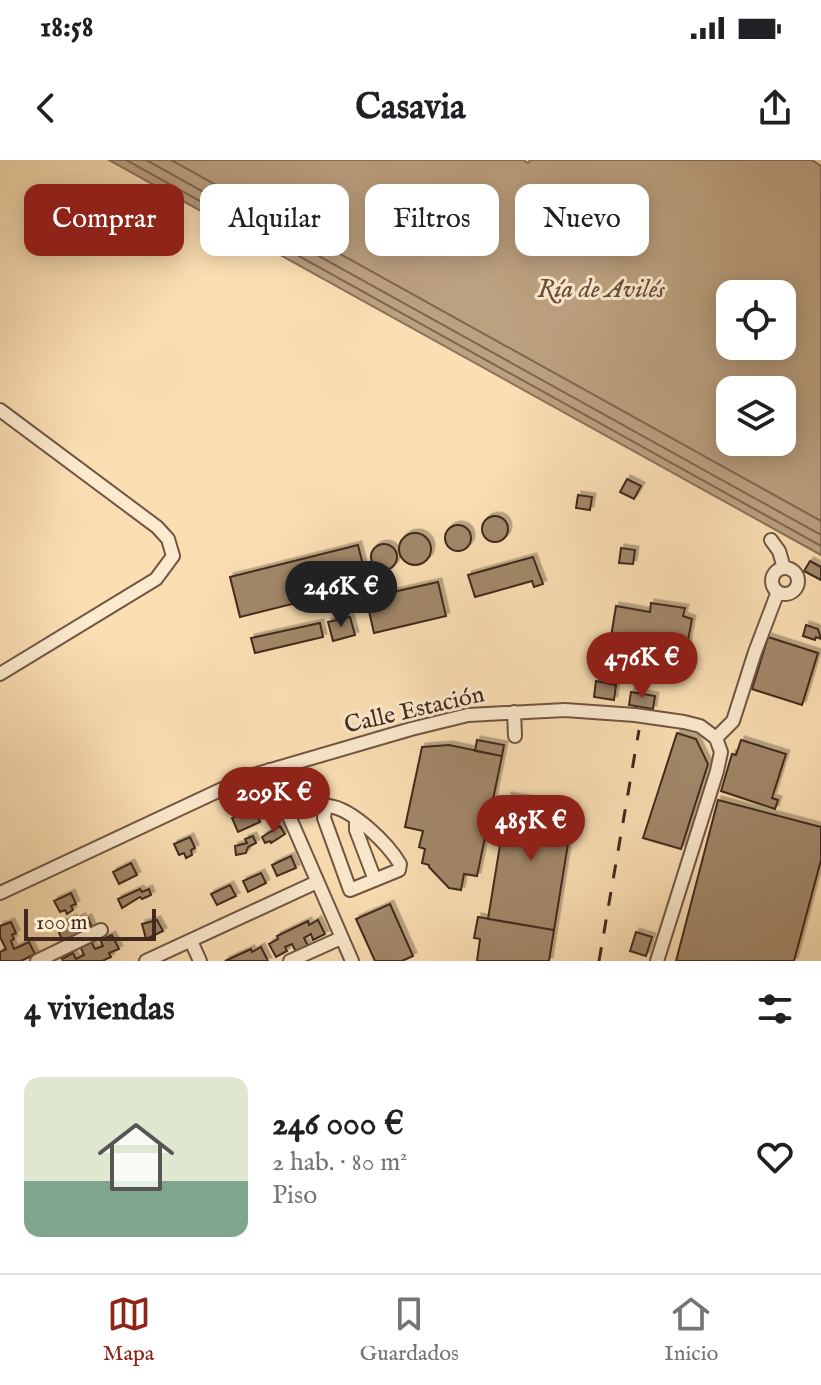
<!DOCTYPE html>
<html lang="es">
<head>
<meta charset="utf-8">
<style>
	:root { --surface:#fff; --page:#f2f2f2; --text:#202124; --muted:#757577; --line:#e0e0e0; --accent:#8f2418 }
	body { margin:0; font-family:"IM FELL English",serif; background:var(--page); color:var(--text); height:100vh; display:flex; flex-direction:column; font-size:30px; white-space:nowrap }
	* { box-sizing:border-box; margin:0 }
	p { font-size:26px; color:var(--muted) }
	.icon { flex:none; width:44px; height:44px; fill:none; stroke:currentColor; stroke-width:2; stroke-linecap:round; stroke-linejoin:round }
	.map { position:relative; height:801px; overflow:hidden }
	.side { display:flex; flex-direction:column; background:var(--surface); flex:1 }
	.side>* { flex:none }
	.guide { position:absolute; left:24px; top:24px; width:774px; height:72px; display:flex; gap:16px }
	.fabs { position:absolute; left:716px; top:120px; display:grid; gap:16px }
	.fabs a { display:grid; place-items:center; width:80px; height:80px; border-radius:16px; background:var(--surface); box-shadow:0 4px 20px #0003; font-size:40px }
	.scale { position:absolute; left:24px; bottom:20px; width:132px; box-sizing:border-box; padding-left:8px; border:4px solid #41291e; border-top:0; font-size:22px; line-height:28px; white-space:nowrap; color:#41291e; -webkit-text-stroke:6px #fceace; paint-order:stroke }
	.price { position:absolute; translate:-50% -68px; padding:0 18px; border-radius:28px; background:var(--accent); color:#fff; font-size:26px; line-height:52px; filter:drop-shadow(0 2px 4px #0008) }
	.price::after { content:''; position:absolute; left:50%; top:48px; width:24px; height:18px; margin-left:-12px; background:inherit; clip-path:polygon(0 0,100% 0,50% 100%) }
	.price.selected { background:#222; color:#fff }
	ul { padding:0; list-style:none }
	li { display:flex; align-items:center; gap:24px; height:200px; padding:0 24px }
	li+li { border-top:2px solid var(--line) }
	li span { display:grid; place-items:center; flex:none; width:224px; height:160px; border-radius:16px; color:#555 }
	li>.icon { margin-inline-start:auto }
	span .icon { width:96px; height:96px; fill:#fffc; stroke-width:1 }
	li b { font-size:34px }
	h2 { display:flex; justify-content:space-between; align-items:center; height:96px; padding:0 24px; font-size:34px }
	.chip { padding:0 28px; border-radius:16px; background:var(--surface); box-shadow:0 4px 20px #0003; font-size:28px; line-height:72px }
	.chip.selected { background:var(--accent); color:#fff }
	.status { display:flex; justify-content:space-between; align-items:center; height:56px; padding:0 40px; background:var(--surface); direction:ltr }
	.status svg { height:22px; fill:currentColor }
	header { display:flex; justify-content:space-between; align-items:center; height:104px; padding:0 24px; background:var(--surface); font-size:36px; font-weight:700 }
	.tab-bar { display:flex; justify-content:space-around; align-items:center; height:112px; border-top:2px solid var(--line); background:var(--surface); font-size:22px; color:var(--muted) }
	.tab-bar a { display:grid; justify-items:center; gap:4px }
	.tab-bar .selected { color:var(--accent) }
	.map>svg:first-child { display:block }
	.water { fill:#bca180; stroke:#8b7159; stroke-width:2; fill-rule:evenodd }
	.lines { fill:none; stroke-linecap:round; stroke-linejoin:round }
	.shore { stroke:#7e654f; stroke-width:2 }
	.building { fill:#a2886b; stroke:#41291e; stroke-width:2; filter:url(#shadow) }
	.minor-casing { stroke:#705643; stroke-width:16 }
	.minor { stroke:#fceace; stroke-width:12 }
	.rail { stroke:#41291e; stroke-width:3; stroke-dasharray:14 14; stroke-linecap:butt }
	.labels { text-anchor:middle; stroke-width:6; stroke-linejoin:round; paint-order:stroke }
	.street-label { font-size:24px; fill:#41291e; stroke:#fceace }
	.water-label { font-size:26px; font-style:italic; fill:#664d3b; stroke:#fceace }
</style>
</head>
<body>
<div class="status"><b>18:58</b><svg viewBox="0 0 49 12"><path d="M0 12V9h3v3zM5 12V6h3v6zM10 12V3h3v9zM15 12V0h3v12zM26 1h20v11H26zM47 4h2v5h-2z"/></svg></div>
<header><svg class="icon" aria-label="back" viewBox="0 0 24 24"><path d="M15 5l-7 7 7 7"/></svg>Casavia<svg class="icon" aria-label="share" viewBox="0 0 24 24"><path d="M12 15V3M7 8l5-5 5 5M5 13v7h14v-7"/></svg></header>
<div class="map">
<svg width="821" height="801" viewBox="0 0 821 801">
	<defs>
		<filter id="shadow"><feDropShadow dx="3.5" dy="-3.5" stdDeviation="0" flood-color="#0004"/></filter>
	</defs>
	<rect width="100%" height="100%" fill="#fbdfb3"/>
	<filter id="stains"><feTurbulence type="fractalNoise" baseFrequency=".0025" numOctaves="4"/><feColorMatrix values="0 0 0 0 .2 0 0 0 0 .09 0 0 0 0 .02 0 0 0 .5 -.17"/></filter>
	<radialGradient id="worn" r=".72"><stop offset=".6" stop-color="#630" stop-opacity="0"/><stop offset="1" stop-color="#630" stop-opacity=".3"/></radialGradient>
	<path class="water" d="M109 0H523L528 3 530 0H812L821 6V395ZM730 134H782V186H730ZM730 230H782V282H730Z"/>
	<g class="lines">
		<path class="shore" d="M126 0 821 386
			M146 0 821 375
			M171 0 821 361"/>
	</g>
	<path class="building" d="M627 319 641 326 634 339 620 332Z
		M578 335 592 337 590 350 576 348Z
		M482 369a13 13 0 1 1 26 0a13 13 0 1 1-26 0Z
		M445 378a13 13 0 1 1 26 0a13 13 0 1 1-26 0Z
		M399 389a16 16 0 1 1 32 0a16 16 0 1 1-32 0Z
		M371 397a13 13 0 1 1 26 0a13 13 0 1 1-26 0Z
		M358 385 368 425 240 457 230 417Z
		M621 388 635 390 633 404 619 403Z
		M533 397 543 424 534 427 532 421 475 437 468 415Z
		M810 401 821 407V420L804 411Z
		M438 422 446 456 374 473 366 438Z
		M651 443 685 448 683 456 692 459 684 501 609 489 616 446 650 452Z
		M350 457 355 475 333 481 328 462Z
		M320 463 323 477 255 493 251 478Z
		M806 465 818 469 821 479 816 477 815 480 803 476Z
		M768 477 818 493 802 545 752 529Z
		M596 521 616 525 614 540 594 537Z
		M631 532 655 536 653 549 629 545Z
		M677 573 696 579 708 604 681 689 643 678Z
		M477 580 504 585 502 596 475 591Z
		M741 580 786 594 772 638 778 640 775 649 721 631 732 594 736 595Z
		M449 585 502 596 477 716 464 714 461 730 449 728 429 707V705L422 703 425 689 419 687 423 671 405 667 422 587Z
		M508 636 574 647 554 770 488 759Z
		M718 640 821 667V700L794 801H676Z
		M254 648 260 662 238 672 232 658Z
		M280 666 285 674 271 683 270 681 265 683 262 677Z
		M253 676 256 683 248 687 246 693 236 695 235 686 247 683 245 679Z
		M190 677 195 688 191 690 192 695 186 698 184 693 179 695 174 684Z
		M291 696 296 708 277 716 272 705Z
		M131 703 137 715 119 724 113 712Z
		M261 713 266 723 248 732 243 721Z
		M230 725 236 736 217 745 211 734Z
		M140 729 142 732 149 729 151 735 142 739 140 737 122 748 118 739Z
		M71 733 76 744 71 746 73 750 67 754 65 750 60 752 54 741Z
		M390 744 413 796 402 801H375L356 759Z
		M82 757 83 760 88 758 92 767 63 781 59 773 61 769 59 765 73 758 74 761Z
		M478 757 554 770 549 801H477L480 779 474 778Z
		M157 760 163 771 146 779 142 764Z
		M318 760 325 774 313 780 311 774 304 778 309 788 297 794 292 784 285 787 287 791 276 797 269 784 278 779 277 776 308 761 309 765Z
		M11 762 16 773 12 775 14 779 11 781 14 789 29 782 35 794 21 801H0V792L6 789 0 777V766Z
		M636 772 652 777 646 796 630 791Z
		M112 775 119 789 109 793 111 797 102 801H63L62 799 73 793 76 799 84 795 79 784 90 779 95 789 103 786 100 780Z
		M261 787 268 801H225L251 789 252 792Z"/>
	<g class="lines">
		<g class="minor-casing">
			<path id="minor" d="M0 250 157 367 168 379 173 396 156 419 0 514
				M771 380 779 391 784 408
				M772 421a13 13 0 1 1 26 0a13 13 0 1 1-26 0Z
				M514 552 515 576
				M716 578 733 561 755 492 777 434
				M269 610 352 801
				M329 646C353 649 388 684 400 704L399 710 350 730 324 658 325 649Z
				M356 659V670L375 720
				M0 733 250 616 411 569 468 555 565 550 635 555 684 562 700 566 716 578 721 592 717 611 657 801
				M191 781 200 801
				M37 801 101 770
				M146 801 317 722
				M290 801 341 778"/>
		</g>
		<use href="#minor" class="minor"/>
		<path class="rail" d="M599 801 639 570"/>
	</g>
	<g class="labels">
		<g class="street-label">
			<text transform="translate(414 549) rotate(-13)" y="8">Calle Estación</text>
		</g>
		<g class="water-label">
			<text x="601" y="137">Ría de Avilés</text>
		</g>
	</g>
	<rect width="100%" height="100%" filter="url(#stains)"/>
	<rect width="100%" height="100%" fill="url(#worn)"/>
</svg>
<div class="fabs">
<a><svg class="icon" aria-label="locate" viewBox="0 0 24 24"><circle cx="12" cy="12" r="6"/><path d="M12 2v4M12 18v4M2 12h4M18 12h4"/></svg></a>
<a><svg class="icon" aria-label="layers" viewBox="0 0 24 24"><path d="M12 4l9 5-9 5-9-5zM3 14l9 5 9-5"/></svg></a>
</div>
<div class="scale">100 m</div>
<b class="price selected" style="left:341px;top:469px">246K €</b>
<b class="price" style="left:642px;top:540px">476K €</b>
<b class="price" style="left:274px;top:675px">209K €</b>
<b class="price" style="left:531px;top:703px">485K €</b>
<div class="guide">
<a class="chip selected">Comprar</a>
<a class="chip">Alquilar</a>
<a class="chip">Filtros</a>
<a class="chip">Nuevo</a>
</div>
</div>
<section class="side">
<h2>4 viviendas<svg class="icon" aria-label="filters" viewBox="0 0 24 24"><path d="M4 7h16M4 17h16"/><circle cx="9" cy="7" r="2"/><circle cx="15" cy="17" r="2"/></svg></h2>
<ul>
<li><span style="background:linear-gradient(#dfe7d0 65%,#7fa58c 0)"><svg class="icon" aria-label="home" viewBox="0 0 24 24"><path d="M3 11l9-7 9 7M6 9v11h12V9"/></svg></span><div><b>246 000 €</b><p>2 hab. · 80 m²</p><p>Piso</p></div><svg class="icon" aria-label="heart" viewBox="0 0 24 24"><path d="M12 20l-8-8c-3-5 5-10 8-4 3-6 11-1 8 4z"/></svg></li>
</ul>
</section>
<nav class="tab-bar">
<a class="selected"><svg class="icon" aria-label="map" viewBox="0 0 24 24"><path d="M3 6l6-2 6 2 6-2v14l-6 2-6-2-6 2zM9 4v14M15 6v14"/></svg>Mapa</a>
<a><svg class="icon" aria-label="saved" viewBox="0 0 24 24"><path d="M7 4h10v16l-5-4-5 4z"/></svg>Guardados</a>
<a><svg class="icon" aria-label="home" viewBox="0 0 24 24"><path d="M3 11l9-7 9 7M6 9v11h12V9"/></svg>Inicio</a>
</nav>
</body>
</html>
